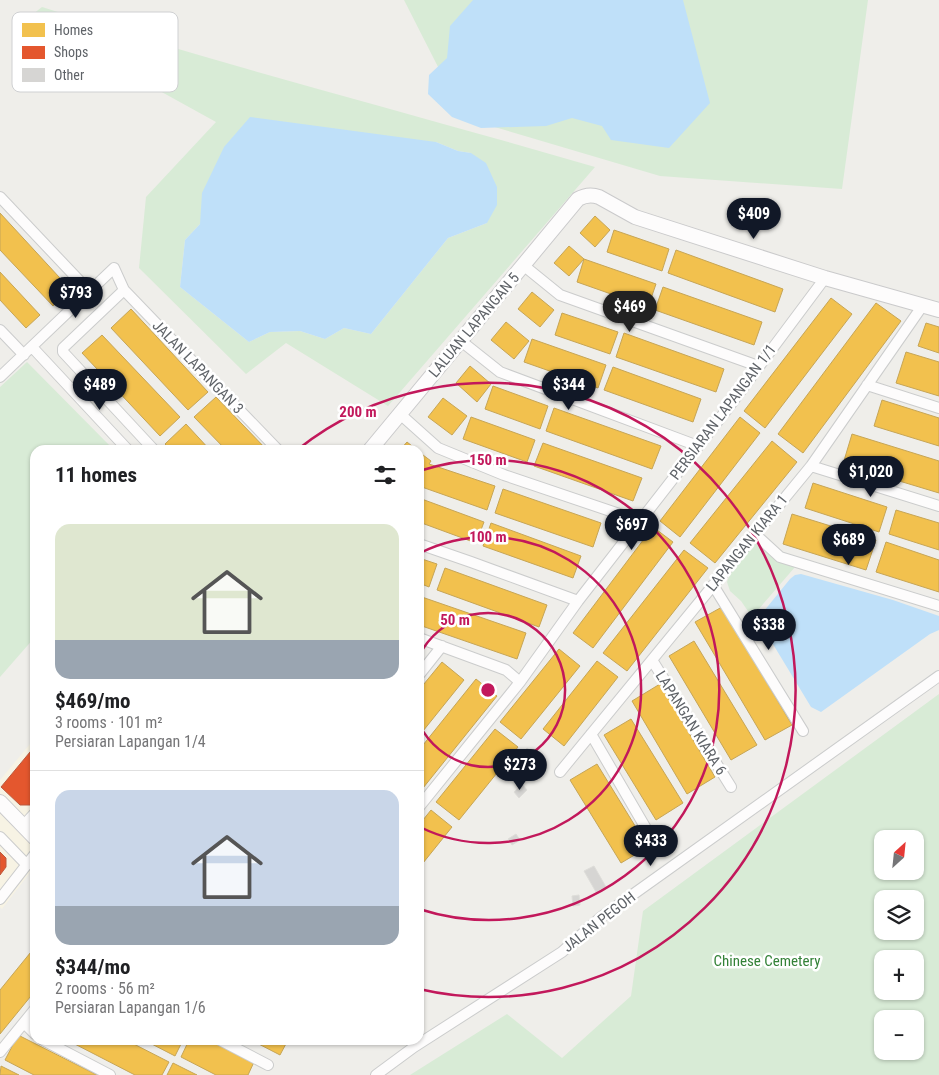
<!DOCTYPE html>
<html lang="en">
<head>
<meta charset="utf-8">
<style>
	:root { --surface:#fff; --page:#f6f6f6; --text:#202124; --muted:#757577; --line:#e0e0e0; --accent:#111827 }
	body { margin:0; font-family:"Roboto Condensed",sans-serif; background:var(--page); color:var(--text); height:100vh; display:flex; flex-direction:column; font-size:19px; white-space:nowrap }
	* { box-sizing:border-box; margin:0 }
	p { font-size:16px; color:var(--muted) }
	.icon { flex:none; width:28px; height:28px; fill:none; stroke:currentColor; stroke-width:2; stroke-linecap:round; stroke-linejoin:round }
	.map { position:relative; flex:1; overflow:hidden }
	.sheet { position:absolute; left:30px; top:445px; width:394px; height:600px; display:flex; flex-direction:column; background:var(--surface); border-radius:15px; box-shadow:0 1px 4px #0004 }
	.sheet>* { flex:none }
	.needle { width:32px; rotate:27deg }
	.controls { position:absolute; left:874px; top:830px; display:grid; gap:10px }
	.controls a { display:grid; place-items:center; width:50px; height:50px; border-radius:10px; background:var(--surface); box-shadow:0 1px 4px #0004; font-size:25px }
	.price { position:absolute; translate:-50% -42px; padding:0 11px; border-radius:18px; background:var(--accent); color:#fff; font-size:16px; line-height:32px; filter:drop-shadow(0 1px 2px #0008) }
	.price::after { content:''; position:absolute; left:50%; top:30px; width:15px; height:11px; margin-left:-8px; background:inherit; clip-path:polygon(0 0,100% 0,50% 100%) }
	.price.current { background:#222; color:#fff }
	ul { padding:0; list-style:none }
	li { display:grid; align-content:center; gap:10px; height:265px; padding:0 25px }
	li+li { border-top:1px solid var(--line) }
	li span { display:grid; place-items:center; height:155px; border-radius:15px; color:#555 }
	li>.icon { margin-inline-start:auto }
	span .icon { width:90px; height:90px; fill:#fffc; stroke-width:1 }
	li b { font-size:21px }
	h2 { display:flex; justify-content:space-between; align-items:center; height:60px; padding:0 25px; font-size:21px }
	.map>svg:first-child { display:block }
	.commercial { fill:#f7f3e4 }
	.green { fill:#d8ebd6; fill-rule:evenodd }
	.water { fill:#bfe0f9 }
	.homes { fill:#f2c14e; stroke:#c6a556 }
	.shops { fill:#e4572e; stroke:#bc5b3f }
	.building { fill:#d6d5d3; stroke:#deddd9 }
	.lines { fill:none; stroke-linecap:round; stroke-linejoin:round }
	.street-casing { stroke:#cbcccc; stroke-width:12 }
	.secondary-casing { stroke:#cacacb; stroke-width:16 }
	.street { stroke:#fdfcfc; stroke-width:10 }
	.secondary { stroke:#fdfcfc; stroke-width:14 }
	.ring { fill:none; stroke:#c2185b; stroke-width:2.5 }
	.labels { text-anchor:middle; stroke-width:5; stroke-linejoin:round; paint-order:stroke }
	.street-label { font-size:15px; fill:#5f6368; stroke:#fff }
	.park-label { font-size:15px; fill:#348238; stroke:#fff }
	.key { fill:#fff; stroke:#cfd0d2; stroke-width:1 }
	.key-label { font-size:14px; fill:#5f6368 }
	.centre { fill:#c2185b; stroke:#fff; stroke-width:2.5 }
	.ring-label { font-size:15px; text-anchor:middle; font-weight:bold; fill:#c2185b; stroke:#fff; stroke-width:5; stroke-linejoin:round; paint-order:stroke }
</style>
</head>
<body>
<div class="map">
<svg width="939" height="1075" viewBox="0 0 939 1075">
	<rect width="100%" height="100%" fill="#efeeea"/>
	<path class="commercial" d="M35 738V866L2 909 0 907V780Z"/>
	<path class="green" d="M404 0H868L842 189 660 176 464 118Z
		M42 7C224 66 411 113 595 167L388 406 286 343 246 374 139 268 146 197 216 122 73 43 24 21ZM436 142 458 151 471 153 487 223 448 238 371 334 344 328 325 339 300 331 270 332 249 342 180 287 185 240 200 224Z
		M27 362 114 450H35V637L0 677V387Z
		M754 541 777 561 795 567 752 617 741 601 730 591 727 582 730 574Z
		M939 694V1075H410L507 1014 562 1058 631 996 643 911ZM882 839H915V871H882ZM882 899H915V931H882ZM882 959H915V991H882ZM882 1019H915V1051H882Z"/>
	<path class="water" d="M473 0H683L710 103 669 148 611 140 602 126 572 118 546 126 481 128 452 117 428 94 429 75 447 58 450 26Z
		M250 117 436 142 458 151 471 153 486 163 497 187V205L487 223 448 238 371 334 344 328 325 339 300 331 270 332 249 342 180 287 185 240 200 224 202 193 224 147Z
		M801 574 893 600 939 616V630L930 634 821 712 811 707 759 621 760 616 790 579 795 575Z"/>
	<path class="homes" d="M0 213 71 290 53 306 0 250Z
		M595 216 610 230 595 247 580 233Z
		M614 230 669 249 662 271 607 252Z
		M569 246 584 259 569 276 554 263Z
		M676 250 783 289 775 312 668 273Z
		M584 259 656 284 648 307 577 282Z
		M0 272 40 315 26 328 0 300Z
		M663 287 762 322 754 345 655 310Z
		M532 292 554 310 540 327 518 309Z
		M831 298 852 314 765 428 744 411Z
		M876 303 901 321 803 453 778 434Z
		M131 309 208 392 188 410 111 328Z
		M562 313 618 332 610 354 555 335Z
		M506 322 529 341 514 359 491 340Z
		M926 323 939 327V353L918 346Z
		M624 333 724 369 716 392 616 357Z
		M102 335 180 417 160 436 82 353Z
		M532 339 606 365 598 388 524 362Z
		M906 352 939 362V396L896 383Z
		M470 366 491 384 477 402 456 383Z
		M613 367 701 399 693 422 604 390Z
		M493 386 548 406 540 429 485 409Z
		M216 397 267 450H226L194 417Z
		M443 398 467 416 452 435 428 417Z
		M882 400 939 418V446L874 426Z
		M554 408 661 446 652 469 546 431Z
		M471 417 535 440 527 462 463 439Z
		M740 417 760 433 680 537 660 521Z
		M186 424 210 450H171L165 444Z
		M852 434 939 461V493L843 464Z
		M772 441 797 462 715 563 690 543Z
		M407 442 417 450H400Z
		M543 443 642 478 633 501 534 466Z
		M419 452 431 461 429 464 495 486 487 510 419 486 421 474 419 476Z
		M813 483 887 507 879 532 805 508Z
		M503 489 601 523 593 547 495 513Z
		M419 498 484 522 476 543 419 522Z
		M896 510 939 523V550L889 534Z
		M792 514 876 540 866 570 783 544Z
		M491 523 581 556 573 578 483 546Z
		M653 527 673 542 593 648 573 633Z
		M886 542 939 560V592L876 572Z
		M684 550 708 568 627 671 603 653Z
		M419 558 437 564 429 587 419 583Z
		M445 568 547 605 539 627 437 590Z
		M419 596 526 633 517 659 419 625Z
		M722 607 792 725 765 740 695 622Z
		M694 641 757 745 731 760 669 656Z
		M559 649 580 666 521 739 500 722Z
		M597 661 618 677 564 746 543 729Z
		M442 662 464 680 419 736V690Z
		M476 679 497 696 419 793V750Z
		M660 684 715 777 687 794 632 701Z
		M631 719 683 803 656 820 604 735Z
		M495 729 518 747 459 820 436 802Z
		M597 764 648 847 621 863 570 780Z
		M431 810 452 827 419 868V825Z
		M35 947V991L0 1034V990Z
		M18 1035 97 1075H34L5 1060Z
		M67 1040H126L169 1062 162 1075H135Z
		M144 1040H183L175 1056Z
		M189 1040H211L254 1062 248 1075H216L181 1057Z
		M251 1040H288L280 1055Z
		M173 1063 197 1075H167Z
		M1 1066 19 1075H0Z"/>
	<path class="shops" d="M35 746V799L31 805H20L1 787Z
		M0 852 6 858V867L0 875Z"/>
	<path class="building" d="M527 748 532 752 525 762 520 758Z
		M522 784 527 790 519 798 514 792Z
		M516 834 520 840 512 845 508 839Z
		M594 866 606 887 596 892 584 871Z
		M579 895 580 905 573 906 572 896Z"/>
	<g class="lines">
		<g class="street-casing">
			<path id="street" d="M0 197 90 292
				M523 265 560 295 758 366
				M124 290 63 348V352L154 450
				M0 330 24 355
				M461 341 500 372 698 446
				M32 347 128 450
				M0 377 114 268 124 290 278 450
				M867 385 939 408
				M400 414 438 448 504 475 640 521
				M811 466 939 506
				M755 534 780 557 939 606
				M419 544 471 562 578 601
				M713 585 803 731
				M419 638 506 670 520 682
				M652 660 731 787
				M419 675 442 646
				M591 734 651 837 654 840
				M560 772 811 466 923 305
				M419 807 520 682 578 601 728 408 825 278
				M23 826 35 813
				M0 837 27 865
				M0 899 35 854
				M24 1023 35 1034
				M43 1040 110 1075
				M220 1040 268 1065
				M0 1052 35 1009
				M376 1075 414 1047 562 952 600 918 939 676"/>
		</g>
		<g class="secondary-casing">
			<path id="secondary" d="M370 450 578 199C585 195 591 194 599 197L635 217 825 278 939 310
				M0 802 35 838"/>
		</g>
		<use href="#street" class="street"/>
		<use href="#secondary" class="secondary"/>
	</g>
	<g class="ring">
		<path d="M419 656A77 77 0 1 1 419 724"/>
		<path d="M420 553A153 153 0 1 1 420 827"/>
		<path d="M419 471A230 230 0 1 1 419 909"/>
		<path d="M297 450A307 307 0 1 1 419 989"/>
	</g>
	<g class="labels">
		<g class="street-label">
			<text transform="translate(474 325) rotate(-50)" y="5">LALUAN LAPANGAN 5</text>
			<text transform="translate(198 367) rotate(46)" y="5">JALAN LAPANGAN 3</text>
			<text transform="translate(723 412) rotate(-53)" y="5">PERSIARAN LAPANGAN 1/1</text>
			<text transform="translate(747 543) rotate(-51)" y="5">LAPANGAN KIARA 1</text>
			<text transform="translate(691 723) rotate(58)" y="5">LAPANGAN KIARA 6</text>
			<text transform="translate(599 922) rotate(-38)" y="5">JALAN PEGOH</text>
		</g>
		<g class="park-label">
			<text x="767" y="966">Chinese Cemetery</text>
		</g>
	</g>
	<rect x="12" y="12" width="166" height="80" rx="8" class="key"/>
	<rect x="22" y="23" width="23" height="14" fill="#f2c14e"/>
	<rect x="22" y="46" width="23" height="13" fill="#e4572e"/>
	<rect x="22" y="68" width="23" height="14" fill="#d6d5d3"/>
	<g class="key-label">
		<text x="54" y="35">Homes</text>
		<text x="54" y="57">Shops</text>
		<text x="54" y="80">Other</text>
	</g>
	<circle cx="488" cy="690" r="8" class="centre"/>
	<g class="ring-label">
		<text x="358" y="417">200 m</text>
		<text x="488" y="465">150 m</text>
		<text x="488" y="542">100 m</text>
		<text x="455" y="625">50 m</text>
	</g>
</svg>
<div class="controls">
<a><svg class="needle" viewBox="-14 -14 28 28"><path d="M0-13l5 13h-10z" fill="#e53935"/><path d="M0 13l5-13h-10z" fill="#757577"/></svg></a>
<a><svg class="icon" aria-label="layers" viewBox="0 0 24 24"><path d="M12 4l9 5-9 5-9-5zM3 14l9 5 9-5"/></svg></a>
<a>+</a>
<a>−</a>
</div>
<b class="price" style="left:754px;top:240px">$409</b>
<b class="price" style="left:76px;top:319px">$793</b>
<b class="price current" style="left:630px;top:333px">$469</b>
<b class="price" style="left:100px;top:411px">$489</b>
<b class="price" style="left:569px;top:411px">$344</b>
<b class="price" style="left:871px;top:498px">$1,020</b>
<b class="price" style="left:632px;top:551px">$697</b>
<b class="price" style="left:849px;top:566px">$689</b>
<b class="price" style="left:769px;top:651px">$338</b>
<b class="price" style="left:520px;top:791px">$273</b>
<b class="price" style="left:651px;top:867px">$433</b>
<section class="sheet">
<h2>11 homes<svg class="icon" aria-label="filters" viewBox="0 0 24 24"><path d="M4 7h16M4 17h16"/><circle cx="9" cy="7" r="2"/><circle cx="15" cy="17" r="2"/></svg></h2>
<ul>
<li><span style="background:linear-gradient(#dfe7d0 75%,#9aa5b1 0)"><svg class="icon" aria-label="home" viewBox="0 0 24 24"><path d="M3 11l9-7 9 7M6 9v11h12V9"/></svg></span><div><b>$469/mo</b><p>3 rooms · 101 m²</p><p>Persiaran Lapangan 1/4</p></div></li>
<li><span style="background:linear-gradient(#c9d6e8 75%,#9aa5b1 0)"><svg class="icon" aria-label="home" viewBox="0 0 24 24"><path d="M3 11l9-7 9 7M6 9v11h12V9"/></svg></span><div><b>$344/mo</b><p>2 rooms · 56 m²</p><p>Persiaran Lapangan 1/6</p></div></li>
</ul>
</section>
</div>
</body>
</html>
